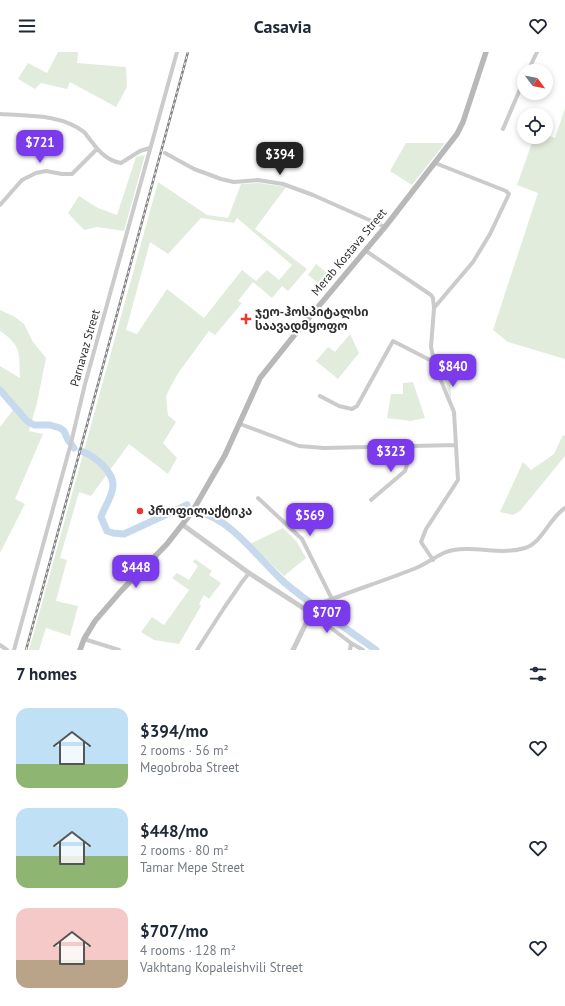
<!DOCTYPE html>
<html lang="en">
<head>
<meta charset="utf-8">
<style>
	:root { --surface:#fff; --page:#f2f2f3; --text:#1f2937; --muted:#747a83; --accent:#7c3aed }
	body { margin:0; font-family:"PT Sans","Noto Sans Georgian",sans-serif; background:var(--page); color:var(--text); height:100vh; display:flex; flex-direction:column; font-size:15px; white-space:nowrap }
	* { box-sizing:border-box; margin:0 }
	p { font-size:13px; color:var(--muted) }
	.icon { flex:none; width:22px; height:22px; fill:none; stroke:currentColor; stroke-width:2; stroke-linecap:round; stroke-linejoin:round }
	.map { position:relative; height:598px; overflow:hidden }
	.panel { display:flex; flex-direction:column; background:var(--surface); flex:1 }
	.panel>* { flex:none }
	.needle { width:26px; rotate:122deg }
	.controls { position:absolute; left:517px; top:12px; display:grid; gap:8px }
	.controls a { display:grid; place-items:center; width:36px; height:36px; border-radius:50%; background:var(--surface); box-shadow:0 2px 6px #0003; font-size:20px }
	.price { position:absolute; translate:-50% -34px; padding:0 9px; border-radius:8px; background:var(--accent); color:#fff; font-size:13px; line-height:26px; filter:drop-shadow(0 1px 2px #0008) }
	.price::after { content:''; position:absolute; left:50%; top:24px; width:12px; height:9px; margin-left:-6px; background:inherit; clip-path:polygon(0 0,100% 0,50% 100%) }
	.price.current { background:#222; color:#fff }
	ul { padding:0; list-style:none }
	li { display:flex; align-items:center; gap:12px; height:100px; padding:0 16px }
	li span { display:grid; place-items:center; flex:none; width:112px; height:80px; border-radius:12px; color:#555 }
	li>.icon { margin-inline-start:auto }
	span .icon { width:48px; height:48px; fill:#fffc; stroke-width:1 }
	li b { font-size:17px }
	h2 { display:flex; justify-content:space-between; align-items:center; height:48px; padding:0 16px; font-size:17px }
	header { display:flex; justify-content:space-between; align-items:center; height:52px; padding:0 16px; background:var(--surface); font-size:18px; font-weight:700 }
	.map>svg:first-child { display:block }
	.green { fill:#e2ecdc; fill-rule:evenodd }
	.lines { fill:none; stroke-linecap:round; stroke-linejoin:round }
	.river { stroke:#c7d9ed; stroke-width:7 }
	.minor { stroke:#cbcbcb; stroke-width:4 }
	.tertiary { stroke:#cbcbcb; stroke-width:5 }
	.secondary { stroke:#b8b8b8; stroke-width:5.5 }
	.rail-casing { stroke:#838383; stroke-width:2.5 }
	.rail { stroke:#fff; stroke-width:1; stroke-dasharray:3; stroke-linecap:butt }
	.poi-dot { fill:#eb392b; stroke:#fff; stroke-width:1.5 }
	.labels { text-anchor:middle; stroke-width:4; stroke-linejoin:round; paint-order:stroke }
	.street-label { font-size:12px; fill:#2e2e2e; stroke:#fff }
	.poi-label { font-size:12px; font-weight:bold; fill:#2e2e2e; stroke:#fff; text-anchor:start }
</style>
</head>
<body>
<header><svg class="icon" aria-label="menu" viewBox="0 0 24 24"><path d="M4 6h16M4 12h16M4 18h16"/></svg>Casavia<svg class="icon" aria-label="heart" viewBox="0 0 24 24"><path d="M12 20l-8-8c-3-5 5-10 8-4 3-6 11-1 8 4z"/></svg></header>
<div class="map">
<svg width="565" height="598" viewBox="0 0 565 598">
	<rect width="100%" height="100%" fill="#fff"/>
	<path class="green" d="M58 0H78L77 11 126 15 127 35 116 55 70 30 67 37 41 31 35 37 18 27 28 11 47 21Z
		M565 56V307L508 290 493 278 538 141 517 133 534 85H546V83L555 86Z
		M406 91H445L412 133 390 119Z
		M145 103 124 179 97 175 84 178 68 161 79 144 98 156 117 163 136 105Z
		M158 130 207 163 228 166 241 132 259 131 286 135 255 177 307 217 288 239 282 234 272 246 253 230 238 249 242 251 215 283 209 279 179 320 172 332 166 344 168 363 176 370 163 391 177 406 168 422 129 392 91 444 79 440 60 506 67 508 56 549 78 554 70 584 46 576 39 598H29ZM201 166 234 171 237 166 292 213 279 228 267 218 256 229 242 218 204 266 167 237 137 282 126 278 150 190 168 202Z
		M316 212 332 225 324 236 308 223Z
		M0 258 15 265 24 272 33 290 46 306 37 351 29 379 43 382 15 447 25 452 0 501V375L15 355 0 338V314L20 326C19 301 22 294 0 279Z
		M350 282 359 301 338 327 316 309 328 295 335 300Z
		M440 316 450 317 451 347Z
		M413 330 425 366 411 369 387 366 391 342H403V331Z
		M563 383 565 384V404L520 459 513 463 500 460 523 410 531 418 554 402Z
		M283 476 297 490 306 506 284 524 250 492Z
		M195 507 212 519 209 523 221 531 209 547 204 543 199 552 201 554 179 592 154 588 141 580 152 565 164 573 189 538 172 526 177 521 189 528 198 514 193 510Z"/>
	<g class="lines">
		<path class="river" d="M0 338 27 369 34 373H50L60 376 64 379 68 388 74 396
			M81 399C95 404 118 422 112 439 110 448 104 456 101 465L107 479 113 481 124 482 187 453
			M199 461C229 464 262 511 285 531 314 555 346 576 376 598"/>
		<path class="minor" d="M528 19 537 0
			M0 62C28 64 61 62 84 80 87 83 89 87 92 90 99 100 108 109 121 111L140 99 150 96
			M503 77 524 28
			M165 101 194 117 221 127 234 130 258 128 283 132 313 143 385 175
			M0 153 22 128 36 121 46 119 62 122H72L97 97
			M366 199 431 243 433 246 434 256 431 295 435 314 454 360 458 428 426 477 421 490 433 508
			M434 256 473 210 490 182 509 142 506 139 435 111
			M320 344 339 354 352 357 357 354 393 289 428 307 433 308
			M240 372 299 394 324 396 456 393
			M258 446 302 487 332 547
			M371 448 405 419 413 394
			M84 587 119 598
			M0 593 7 598
			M14 598 70 395 85 332 177 0
			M197 598 224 556 242 530 249 521
			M350 598 351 591
			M363 598 351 591 311 561 319 552C351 539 384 529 416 516 426 512 436 504 446 500 471 492 501 504 525 496 543 490 549 466 565 456"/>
		<path class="tertiary" d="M183 473 249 521 311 561 293 598"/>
		<path class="secondary" d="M80 598 84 587 95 569 121 539 167 492 192 460 225 403 260 326 292 286 385 175 457 82 463 70 486 0"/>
		<g class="rail-casing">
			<path id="rail" d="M26 598 188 0"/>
		</g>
		<use href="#rail" class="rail"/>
	</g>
	<g class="poi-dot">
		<path d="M244 261h4v4h4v4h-4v4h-4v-4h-4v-4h4z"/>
		<circle cx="140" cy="459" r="4"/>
	</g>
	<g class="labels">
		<g class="street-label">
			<text transform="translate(349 200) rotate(-50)" y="4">Merab Kostava Street</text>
			<text transform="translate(85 296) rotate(-74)" y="4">Parnavaz Street</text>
		</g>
		<g class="poi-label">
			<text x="255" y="264">ჯეო-ჰოსპიტალსი<tspan x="255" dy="14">საავადმყოფო</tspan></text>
			<text x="148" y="463">პროფილაქტიკა</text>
		</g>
	</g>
</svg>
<div class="controls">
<a><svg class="needle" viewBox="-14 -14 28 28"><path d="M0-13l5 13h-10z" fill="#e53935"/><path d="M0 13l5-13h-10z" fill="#747a83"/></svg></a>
<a><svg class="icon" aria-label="locate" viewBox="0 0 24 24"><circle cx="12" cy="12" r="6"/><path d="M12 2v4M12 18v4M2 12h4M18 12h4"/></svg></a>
</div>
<b class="price" style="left:40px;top:112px">$721</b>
<b class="price current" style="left:280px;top:124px">$394</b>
<b class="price" style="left:453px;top:336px">$840</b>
<b class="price" style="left:391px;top:421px">$323</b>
<b class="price" style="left:310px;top:485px">$569</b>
<b class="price" style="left:136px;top:537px">$448</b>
<b class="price" style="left:327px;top:582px">$707</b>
</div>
<section class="panel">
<h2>7 homes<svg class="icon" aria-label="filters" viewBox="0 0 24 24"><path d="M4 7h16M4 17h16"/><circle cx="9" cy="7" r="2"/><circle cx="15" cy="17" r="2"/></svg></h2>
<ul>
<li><span style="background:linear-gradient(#bfe0f5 70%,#8fb573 0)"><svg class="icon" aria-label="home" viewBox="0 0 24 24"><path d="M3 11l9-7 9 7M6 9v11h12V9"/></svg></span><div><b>$394/mo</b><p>2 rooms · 56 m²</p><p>Megobroba Street</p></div><svg class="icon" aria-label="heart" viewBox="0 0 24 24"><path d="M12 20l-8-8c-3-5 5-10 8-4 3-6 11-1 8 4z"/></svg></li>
<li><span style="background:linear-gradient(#bfe0f5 60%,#8fb573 0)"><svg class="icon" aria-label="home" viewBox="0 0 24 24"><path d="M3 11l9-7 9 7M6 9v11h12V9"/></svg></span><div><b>$448/mo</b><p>2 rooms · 80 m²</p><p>Tamar Mepe Street</p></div><svg class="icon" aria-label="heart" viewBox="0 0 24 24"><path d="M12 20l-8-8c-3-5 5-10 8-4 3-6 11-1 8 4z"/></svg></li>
<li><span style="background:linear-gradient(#f6c9c9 65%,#b9a48a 0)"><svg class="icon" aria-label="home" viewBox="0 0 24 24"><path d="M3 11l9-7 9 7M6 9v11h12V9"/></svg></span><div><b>$707/mo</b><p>4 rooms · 128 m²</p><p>Vakhtang Kopaleishvili Street</p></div><svg class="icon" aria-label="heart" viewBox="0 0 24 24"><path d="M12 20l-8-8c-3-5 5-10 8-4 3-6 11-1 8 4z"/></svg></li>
</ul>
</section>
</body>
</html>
